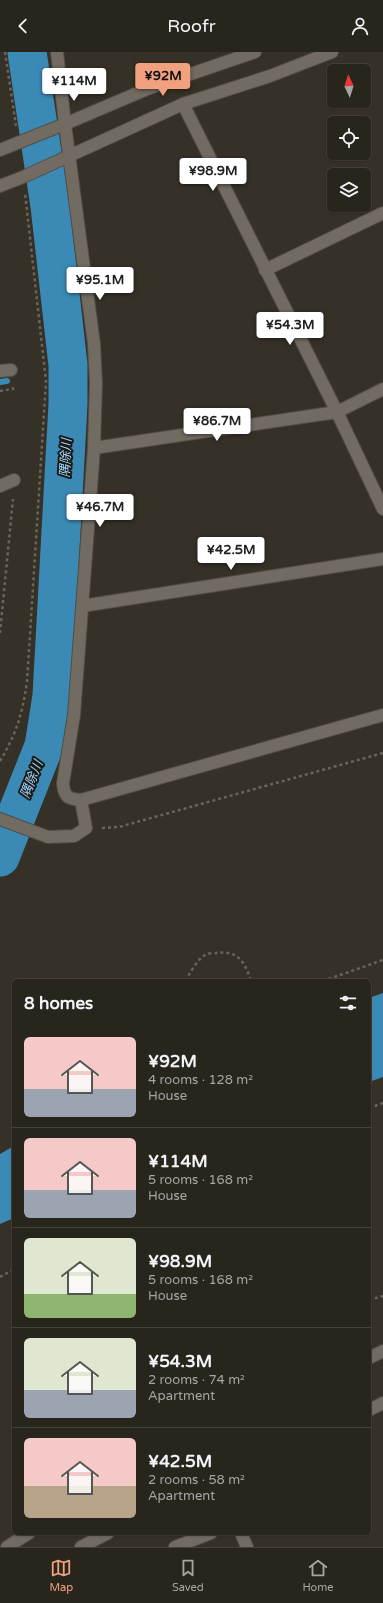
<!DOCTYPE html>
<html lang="en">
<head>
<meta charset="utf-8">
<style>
	:root { --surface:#28251d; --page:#34312a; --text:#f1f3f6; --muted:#a5a5a4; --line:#44423b; --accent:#f2a17e }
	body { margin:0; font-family:"Varela Round","Noto Sans JP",sans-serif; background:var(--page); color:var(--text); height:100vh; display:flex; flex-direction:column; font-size:15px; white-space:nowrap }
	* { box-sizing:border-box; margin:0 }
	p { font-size:13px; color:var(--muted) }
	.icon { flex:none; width:22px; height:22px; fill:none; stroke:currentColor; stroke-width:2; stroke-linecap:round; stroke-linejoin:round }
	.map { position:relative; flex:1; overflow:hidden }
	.details { position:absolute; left:12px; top:927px; width:359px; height:556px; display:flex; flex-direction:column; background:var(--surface); border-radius:6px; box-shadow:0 1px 3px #0004,0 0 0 1px var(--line) }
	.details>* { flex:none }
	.needle { width:26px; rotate:356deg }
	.tools { position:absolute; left:327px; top:12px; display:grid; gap:8px }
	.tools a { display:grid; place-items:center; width:44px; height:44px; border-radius:6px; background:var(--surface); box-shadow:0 1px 3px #0004,0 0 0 1px var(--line); font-size:20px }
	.price { position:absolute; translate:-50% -34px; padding:0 9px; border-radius:4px; background:#fff; color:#222; font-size:13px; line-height:26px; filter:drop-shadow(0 1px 2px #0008) }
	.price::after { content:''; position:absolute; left:50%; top:24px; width:12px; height:9px; margin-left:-6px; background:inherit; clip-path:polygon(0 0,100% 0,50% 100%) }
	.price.selected { background:var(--accent); color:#111 }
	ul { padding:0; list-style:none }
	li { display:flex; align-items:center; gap:12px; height:100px; padding:0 12px }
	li+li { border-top:1px solid var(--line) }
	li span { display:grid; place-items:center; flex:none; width:112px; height:80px; border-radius:6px; color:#555 }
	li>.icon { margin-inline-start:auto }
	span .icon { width:48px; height:48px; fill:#fffc; stroke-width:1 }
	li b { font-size:17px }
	h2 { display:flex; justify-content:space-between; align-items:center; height:48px; padding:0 12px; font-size:17px }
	header { display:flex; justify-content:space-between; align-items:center; height:52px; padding:0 12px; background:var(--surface); font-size:18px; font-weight:600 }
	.dock { display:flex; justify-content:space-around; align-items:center; height:56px; border-top:1px solid var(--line); background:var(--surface); font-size:11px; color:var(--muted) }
	.dock a { display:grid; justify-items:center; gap:2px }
	.dock .selected { color:var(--accent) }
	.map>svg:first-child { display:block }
	.water { fill:#3b8ab5 }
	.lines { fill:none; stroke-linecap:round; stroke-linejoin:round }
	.stream { stroke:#3b8ab5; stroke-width:6 }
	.river { stroke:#3b8ab5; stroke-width:39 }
	.minor-casing { stroke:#514d44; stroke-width:14 }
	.path { stroke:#6a655c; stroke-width:2.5; stroke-dasharray:3 3; stroke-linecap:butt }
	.minor { stroke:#716b61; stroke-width:12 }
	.labels { text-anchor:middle; stroke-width:4; stroke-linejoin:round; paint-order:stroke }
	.water-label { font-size:13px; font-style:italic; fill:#9fd9fe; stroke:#1b1915 }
</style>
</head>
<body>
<header><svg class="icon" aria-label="back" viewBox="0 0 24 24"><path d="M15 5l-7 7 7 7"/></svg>Roofr<svg class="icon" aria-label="person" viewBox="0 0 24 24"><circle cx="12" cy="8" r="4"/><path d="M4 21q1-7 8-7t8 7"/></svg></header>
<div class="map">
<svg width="383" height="1495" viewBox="0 0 383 1495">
	<rect width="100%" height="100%" fill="#363127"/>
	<path class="water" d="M383 941V1025L369 1030V946Z
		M14 1094V1166L0 1172V1102Z"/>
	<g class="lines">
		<path class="stream" d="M0 330 7 329"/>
		<path class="river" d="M0 805 44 694 52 644 68 352V313L50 154 27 0"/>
		<g class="minor-casing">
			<path id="minor" d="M57 0 65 72 94 292 96 331 94 396 74 663 63 731C64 745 68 747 81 748L383 663
				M183 52 337 360 383 457
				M0 98 65 72 147 37 255 0
				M0 134 23 125 183 52 270 24 332 0
				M265 218 383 161
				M0 319 11 318
				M94 396 337 360 383 337
				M0 434 14 428
				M82 554 383 507
				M0 767 48 785 74 784 86 776 81 748
				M369 1306 383 1299
				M369 1358 383 1351
				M241 1481 247 1495
				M7 1495 29 1481
				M81 1495 108 1481
				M175 1495 211 1481"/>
		</g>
		<path class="path" d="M5 0 16 74
			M0 339 13 337V335
			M0 581 13 447
			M0 709C17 680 22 663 27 630L46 329 25 141
			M102 776 119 775 383 701
			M187 929V926C192 918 198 906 207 902 209 901 214 901 216 901 238 898 245 910 251 929
			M323 929 383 908
			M369 1056 383 1051
			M0 1225 14 1217
			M369 1248 383 1244"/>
		<use href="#minor" class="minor"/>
	</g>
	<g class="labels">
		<g class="water-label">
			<text transform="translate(65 406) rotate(-87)" y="5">隅除川</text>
			<text transform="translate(31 727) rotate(-68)" y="5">隅除川</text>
		</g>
	</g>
</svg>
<div class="tools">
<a><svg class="needle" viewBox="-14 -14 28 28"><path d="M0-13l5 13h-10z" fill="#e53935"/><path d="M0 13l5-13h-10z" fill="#a5a5a4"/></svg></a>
<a><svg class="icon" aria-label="locate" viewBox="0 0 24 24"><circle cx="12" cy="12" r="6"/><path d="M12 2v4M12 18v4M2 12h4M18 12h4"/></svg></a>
<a><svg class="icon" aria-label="layers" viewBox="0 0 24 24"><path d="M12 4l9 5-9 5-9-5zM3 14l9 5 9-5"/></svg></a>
</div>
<b class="price selected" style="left:163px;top:45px">¥92M</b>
<b class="price" style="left:74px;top:50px">¥114M</b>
<b class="price" style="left:213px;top:140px">¥98.9M</b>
<b class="price" style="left:100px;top:249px">¥95.1M</b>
<b class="price" style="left:290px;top:294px">¥54.3M</b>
<b class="price" style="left:217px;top:390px">¥86.7M</b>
<b class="price" style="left:100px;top:476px">¥46.7M</b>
<b class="price" style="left:231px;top:519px">¥42.5M</b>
<section class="details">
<h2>8 homes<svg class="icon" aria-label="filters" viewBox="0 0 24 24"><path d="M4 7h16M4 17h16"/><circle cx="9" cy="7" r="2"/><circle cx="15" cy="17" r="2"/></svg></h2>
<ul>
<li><span style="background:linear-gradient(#f6c9c9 65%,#9aa5b1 0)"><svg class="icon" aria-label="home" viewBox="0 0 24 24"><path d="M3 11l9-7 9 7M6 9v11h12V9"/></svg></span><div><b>¥92M</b><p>4 rooms · 128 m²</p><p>House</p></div></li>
<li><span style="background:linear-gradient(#f6c9c9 65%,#9aa5b1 0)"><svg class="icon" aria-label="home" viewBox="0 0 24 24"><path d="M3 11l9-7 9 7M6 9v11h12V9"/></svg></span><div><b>¥114M</b><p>5 rooms · 168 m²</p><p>House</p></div></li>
<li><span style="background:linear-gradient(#dfe7d0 70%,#8fb573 0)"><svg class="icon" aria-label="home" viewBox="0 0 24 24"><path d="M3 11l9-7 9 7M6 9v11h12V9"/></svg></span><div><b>¥98.9M</b><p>5 rooms · 168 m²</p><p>House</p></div></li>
<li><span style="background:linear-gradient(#dfe7d0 65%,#9aa5b1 0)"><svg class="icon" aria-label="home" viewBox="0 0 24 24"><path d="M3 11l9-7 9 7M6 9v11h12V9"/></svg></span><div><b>¥54.3M</b><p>2 rooms · 74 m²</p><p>Apartment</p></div></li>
<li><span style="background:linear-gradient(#f6c9c9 60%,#b9a48a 0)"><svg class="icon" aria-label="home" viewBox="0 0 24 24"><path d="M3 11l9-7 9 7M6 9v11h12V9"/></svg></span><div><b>¥42.5M</b><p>2 rooms · 58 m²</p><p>Apartment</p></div></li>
</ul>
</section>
</div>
<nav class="dock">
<a class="selected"><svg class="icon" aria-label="map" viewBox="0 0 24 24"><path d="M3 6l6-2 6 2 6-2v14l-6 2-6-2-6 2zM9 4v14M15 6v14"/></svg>Map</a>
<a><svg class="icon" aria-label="saved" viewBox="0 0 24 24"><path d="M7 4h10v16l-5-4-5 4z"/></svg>Saved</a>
<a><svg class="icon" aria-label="home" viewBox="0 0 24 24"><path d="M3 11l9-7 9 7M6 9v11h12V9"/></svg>Home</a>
</nav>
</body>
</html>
